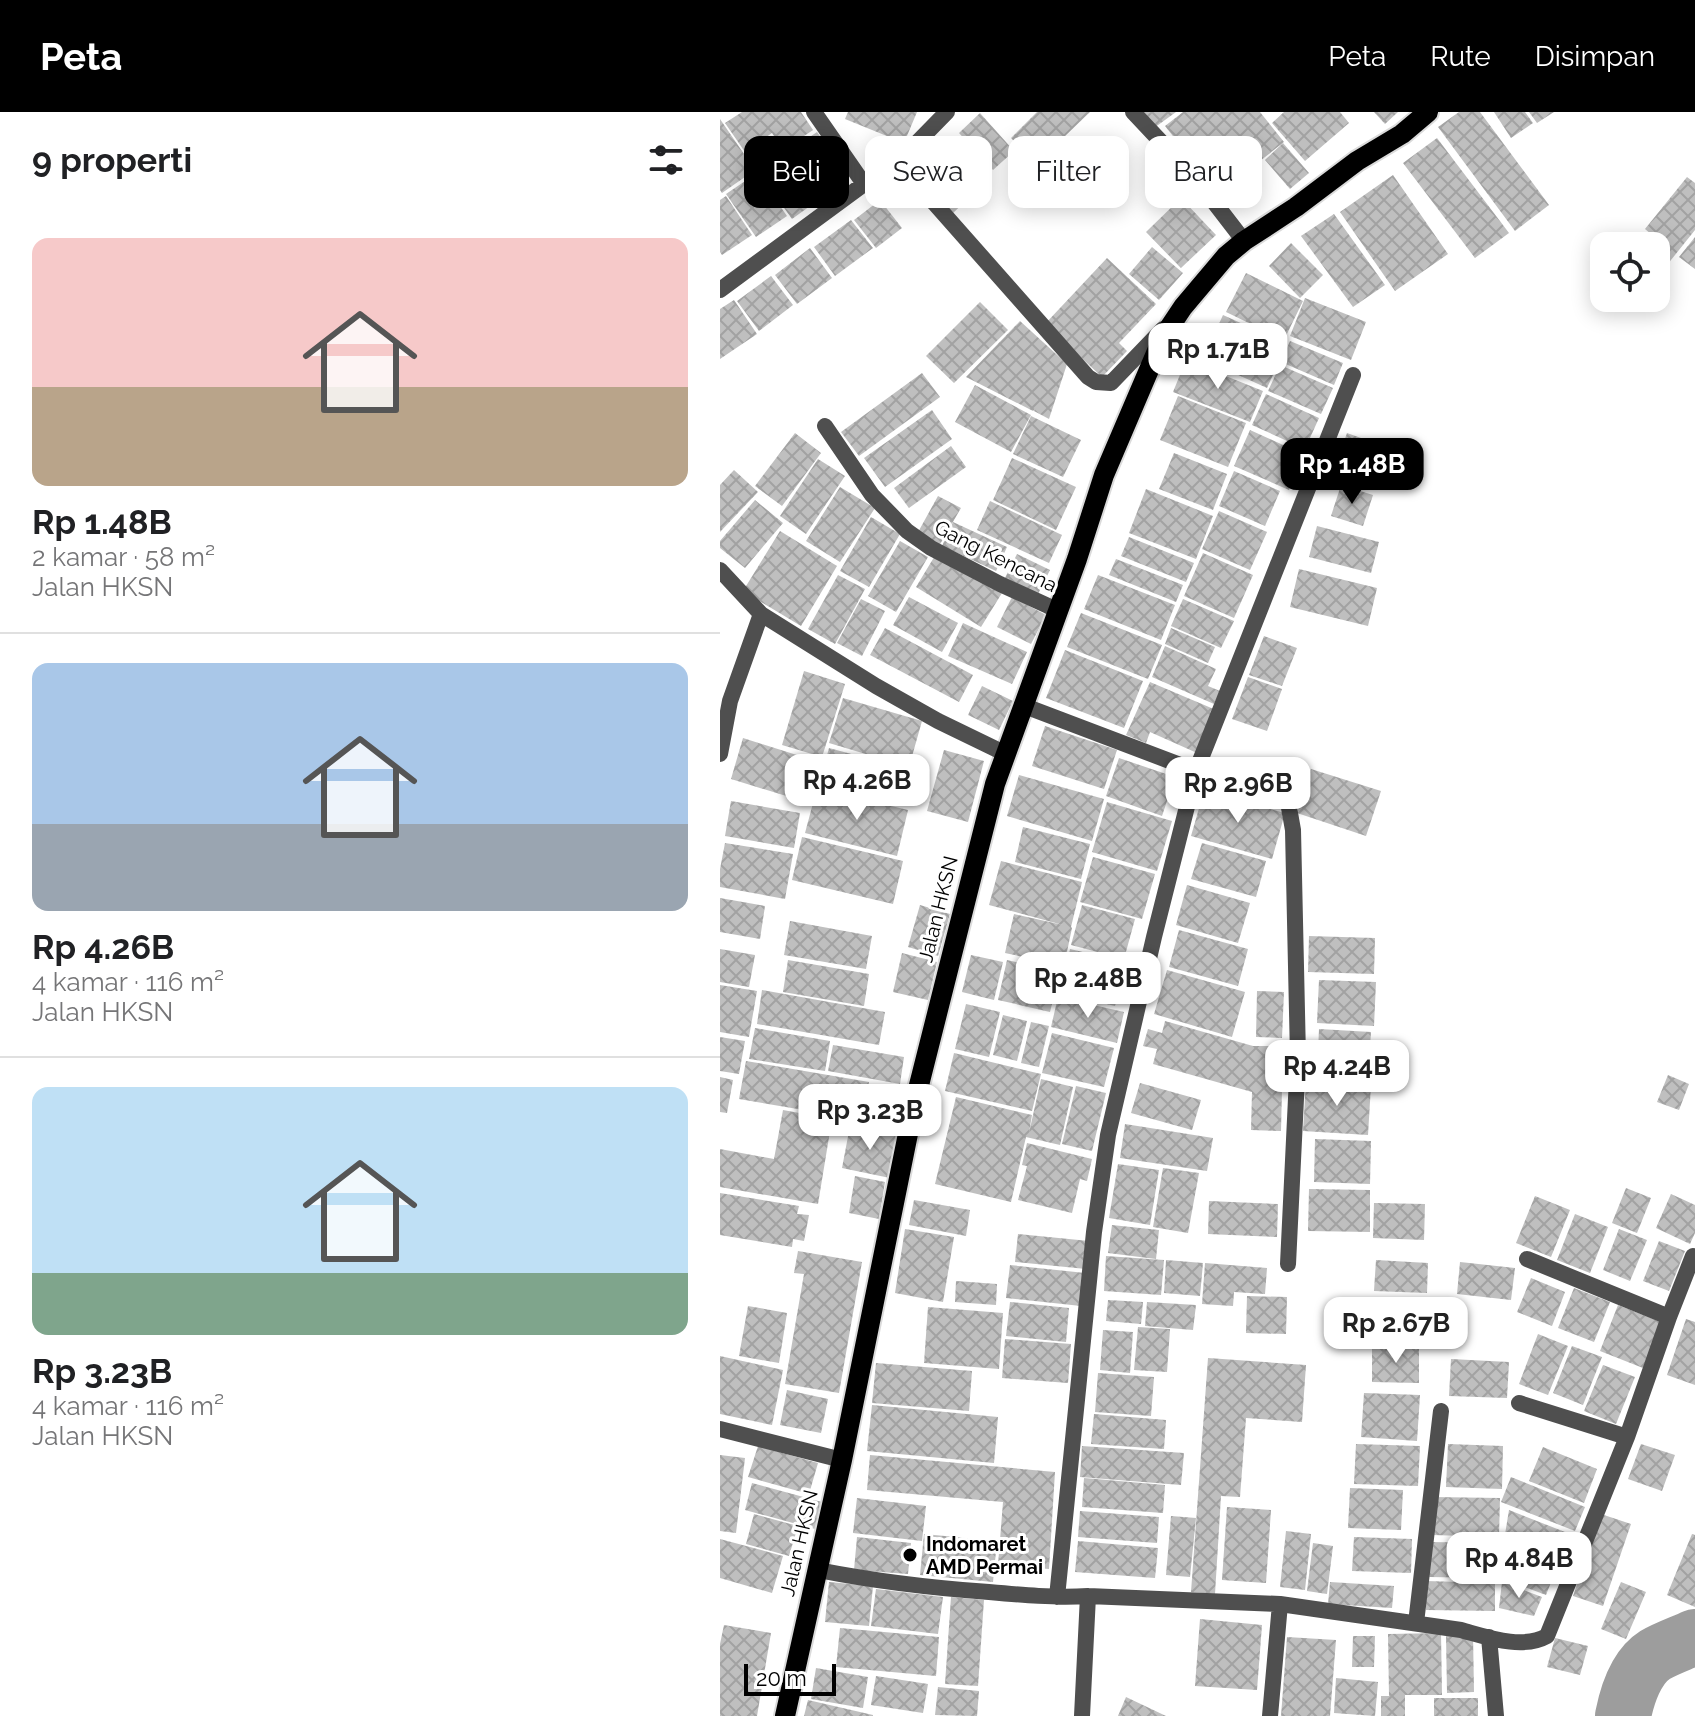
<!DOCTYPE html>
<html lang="id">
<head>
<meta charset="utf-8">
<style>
	:root { --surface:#fff; --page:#f2f2f2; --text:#202124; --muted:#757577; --line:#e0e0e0; --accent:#000 }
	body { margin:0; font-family:Raleway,sans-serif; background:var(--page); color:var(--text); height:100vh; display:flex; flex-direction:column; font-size:30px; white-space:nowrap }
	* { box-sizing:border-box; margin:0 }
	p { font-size:26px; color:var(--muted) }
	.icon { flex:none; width:44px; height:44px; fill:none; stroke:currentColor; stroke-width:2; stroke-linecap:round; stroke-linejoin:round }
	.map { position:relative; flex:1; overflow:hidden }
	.panel { display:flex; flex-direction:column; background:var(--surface); width:720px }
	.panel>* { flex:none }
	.top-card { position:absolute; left:24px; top:24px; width:760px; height:72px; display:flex; gap:16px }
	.controls { position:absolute; left:870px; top:120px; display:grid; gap:16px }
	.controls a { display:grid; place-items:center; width:80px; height:80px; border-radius:16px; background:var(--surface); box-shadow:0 4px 20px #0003; font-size:40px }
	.scale { position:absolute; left:24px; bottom:20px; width:92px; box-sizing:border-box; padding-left:8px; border:4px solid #000; border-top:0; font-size:22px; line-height:28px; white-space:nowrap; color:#000; -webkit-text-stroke:6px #fff; paint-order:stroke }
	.price { position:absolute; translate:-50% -68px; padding:0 18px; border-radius:16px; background:#fff; color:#222; font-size:26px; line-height:52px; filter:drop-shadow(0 2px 4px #0008) }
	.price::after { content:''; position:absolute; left:50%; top:48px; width:24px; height:18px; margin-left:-12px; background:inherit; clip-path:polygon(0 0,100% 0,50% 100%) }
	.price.active { background:var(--accent); color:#fff }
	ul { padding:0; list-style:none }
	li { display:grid; align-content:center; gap:16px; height:424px; padding:0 32px }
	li+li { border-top:2px solid var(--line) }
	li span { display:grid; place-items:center; height:248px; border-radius:16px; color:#555 }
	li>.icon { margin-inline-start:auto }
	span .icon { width:144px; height:144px; fill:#fffc; stroke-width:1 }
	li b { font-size:34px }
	h2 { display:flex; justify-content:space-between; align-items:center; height:96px; padding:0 32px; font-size:34px }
	.pill { padding:0 28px; border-radius:16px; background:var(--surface); box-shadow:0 4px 20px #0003; font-size:28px; line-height:72px }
	.pill.active { background:var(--accent); color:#fff }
	header { display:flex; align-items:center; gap:48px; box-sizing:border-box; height:112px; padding:0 40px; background:var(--accent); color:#fff }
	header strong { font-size:38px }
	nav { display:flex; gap:44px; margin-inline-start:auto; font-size:28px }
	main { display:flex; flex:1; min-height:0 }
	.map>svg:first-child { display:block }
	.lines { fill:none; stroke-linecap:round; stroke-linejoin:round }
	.river { stroke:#9d9d9d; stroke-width:56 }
	.building { fill:url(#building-cross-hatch) }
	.primary-casing { stroke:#dbdbdb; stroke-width:24 }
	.street { stroke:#4f4f4f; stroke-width:16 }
	.primary { stroke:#000; stroke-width:20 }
	.poi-dot { fill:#000; stroke:#fff; stroke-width:3 }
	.labels { text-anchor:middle; stroke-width:6; stroke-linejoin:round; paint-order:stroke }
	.street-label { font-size:20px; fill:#000; stroke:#fff }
	.poi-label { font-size:20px; font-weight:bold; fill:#000; stroke:#fff; text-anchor:start }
</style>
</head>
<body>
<header>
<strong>Peta</strong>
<nav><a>Peta</a><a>Rute</a><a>Disimpan</a></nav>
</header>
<main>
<section class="panel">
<h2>9 properti<svg class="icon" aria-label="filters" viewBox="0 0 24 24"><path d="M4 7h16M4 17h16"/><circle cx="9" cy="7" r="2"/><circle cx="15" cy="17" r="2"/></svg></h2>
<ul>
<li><span style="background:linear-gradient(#f6c9c9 60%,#b9a48a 0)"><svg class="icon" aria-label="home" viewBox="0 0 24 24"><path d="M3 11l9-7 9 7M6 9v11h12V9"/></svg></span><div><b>Rp 1.48B</b><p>2 kamar · 58 m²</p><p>Jalan HKSN</p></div></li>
<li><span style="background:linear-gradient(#a9c7e8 65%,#9aa5b1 0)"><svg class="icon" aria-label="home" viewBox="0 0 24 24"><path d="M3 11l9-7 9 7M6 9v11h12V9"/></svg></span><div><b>Rp 4.26B</b><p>4 kamar · 116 m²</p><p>Jalan HKSN</p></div></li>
<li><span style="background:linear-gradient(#bfe0f5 75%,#7fa58c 0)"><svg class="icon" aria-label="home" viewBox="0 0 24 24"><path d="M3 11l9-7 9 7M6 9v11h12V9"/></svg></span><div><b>Rp 3.23B</b><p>4 kamar · 116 m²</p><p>Jalan HKSN</p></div></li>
</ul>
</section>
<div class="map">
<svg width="975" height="1604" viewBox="0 0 975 1604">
	<defs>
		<pattern id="building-cross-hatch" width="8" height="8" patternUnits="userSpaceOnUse" patternTransform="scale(2)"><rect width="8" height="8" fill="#bfbfbf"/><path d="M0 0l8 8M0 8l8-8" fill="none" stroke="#a2a2a2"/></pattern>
	</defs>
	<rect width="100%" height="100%" fill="#fff"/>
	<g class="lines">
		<path class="river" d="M903 1604C907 1584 916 1555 935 1543 947 1536 962 1531 975 1525"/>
	</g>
	<path class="building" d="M22 0H81L93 18 63 38 52 21 25 40 5 11Z
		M128 0H197L184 31 125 7Z
		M317 0H370L316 52 291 26Z
		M422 0H456L434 16Z
		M463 0H540L564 30 526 60 522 54 494 76 445 14Z
		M564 0H620L629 11 585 49 552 11Z
		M654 0H678L665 12Z
		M739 0H760L829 93 795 119 718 15Z
		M774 0H805L813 11 791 26Z
		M809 0H834L817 11Z
		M260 1 294 39 273 58 239 21Z
		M0 7 35 58 2 81 0 78Z
		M97 20 129 66 98 87 66 41Z
		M717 26 789 121 755 146 683 51Z
		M563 31 589 61 570 77 545 48Z
		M214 36 256 79 232 102 191 59Z
		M63 40 97 89 72 107 37 58Z
		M37 61 67 104 36 125 6 82Z
		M673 63 728 142 675 179 620 100Z
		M967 65 975 71V118L939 163 936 161V134H933L938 128 925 117Z
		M6 84 32 123 2 143 0 140V88Z
		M461 86 496 123 461 156 426 120Z
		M160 88 182 116 156 136 134 108Z
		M614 102 665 173 633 195 581 124Z
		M131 108 153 136 115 164 94 135Z
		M975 125V157L959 145Z
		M571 131 603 163 580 186 549 154Z
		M432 135 463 161 439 188 409 162Z
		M90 136 112 166 77 192 55 163Z
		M387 146 436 192 399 231 407 239 382 265 325 212Z
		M526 161 583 189 564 228 506 200Z
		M51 164 73 193 39 219 17 189Z
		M585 186 646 210 631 248 570 224Z
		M14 188 37 222 0 247V197Z
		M260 190 288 218 234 271 206 244Z
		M503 203 567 232 547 276 483 247Z
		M300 209 347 252 329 307 314 299 315 297 313 299 246 265Z
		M570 229 623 251 614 273 561 250Z
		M466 248 543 279 530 310 453 280Z
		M560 253 613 276 601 302 548 279Z
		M202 261 220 285 139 344 121 320Z
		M255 273 311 303 291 340 235 310Z
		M546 282 599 306 585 337 532 313Z
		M458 284 526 311 508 355 440 328Z
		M212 298 232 327 165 375 144 346Z
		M311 304 361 328 343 365 293 342Z
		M530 318 585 343 569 378 514 354Z
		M75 321 101 341 62 394 35 374Z
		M627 321 655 331 646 356 618 347Z
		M231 334 246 355 189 396 174 376Z
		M454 341 507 362 493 398 439 377Z
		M292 346 356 375 336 418 273 388Z
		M98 347 125 364 86 422 60 404Z
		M14 358 38 380 0 420V373Z
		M514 359 560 379 545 414 499 394Z
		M621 373 653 383 643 414 611 404Z
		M120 375 155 396 120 450 86 429Z
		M426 377 493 404 476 447 409 421Z
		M218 384 241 396 219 434 197 422Z
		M35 388 63 411 25 456 0 436V429Z
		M270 389 342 423 329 451 257 418Z
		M499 399 547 420 530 458 482 437Z
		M151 405 180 422 149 475 120 459Z
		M233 410 287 435 276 459 222 434Z
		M597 414 659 430 651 461 589 445Z
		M60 419 117 454 81 514 23 479Z
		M409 425 474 451 466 470 401 444Z
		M180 429 208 445 176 500 148 484Z
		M483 441 533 463 514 506 464 484Z
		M216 442 282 481 261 515 196 475Z
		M297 442 330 458 318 482 285 466Z
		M396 447 463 473 456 490 389 463Z
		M579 457 657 476 648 514 570 495Z
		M118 463 145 477 115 532 88 517Z
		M378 463 455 493 441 528 364 497Z
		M189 485 238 511 222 540 173 513Z
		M292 485 326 503 311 532 277 515Z
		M141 487 165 499 142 544 117 531Z
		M463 487 514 509 501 536 451 514Z
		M361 501 442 533 428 567 347 535Z
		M243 511 307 540 292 572 228 544Z
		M165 516 253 563 239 590 150 543Z
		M451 516 495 535 488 551 445 532Z
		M544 524 577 536 562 574 529 563Z
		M445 534 496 557 488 574 500 579 494 592 432 565Z
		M345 538 423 569 404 616 326 586Z
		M84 559 125 572 102 645 62 633Z
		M528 565 562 577 547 619 512 607Z
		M430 570 496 598 477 641 430 620 426 631 406 623Z
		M262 574 293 589 279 618 248 603Z
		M123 586 202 609 189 655 109 631Z
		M325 614 397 638 384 677 312 654Z
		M23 626 102 651 89 691 11 667Z
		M109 636 202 661 193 694 100 669Z
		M224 638 264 649 248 710 207 699Z
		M399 646 455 665 442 704 386 684Z
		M591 657 661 679 646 724 577 701Z
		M299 663 384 687 372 729 287 704Z
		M97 676 188 698 177 744 85 721Z
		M484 679 565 701 552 747 471 724Z
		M11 689 80 701 74 736 5 724Z
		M387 690 452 709 437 759 372 740Z
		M303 715 370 732 361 767 295 750Z
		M82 725 183 749 173 792 72 768Z
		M5 731 73 742 65 787 0 775V757Z
		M482 731 546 749 536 785 471 767Z
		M373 745 435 762 422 807 360 790Z
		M281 749 362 770 351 815 352 816 344 854 285 841 294 802 343 813 269 793Z
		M467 773 530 791 518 831 456 813Z
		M0 786 45 794 40 827 0 820Z
		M200 793 230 802 218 844 188 835Z
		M362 793 415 807 404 847 351 833Z
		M70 809 152 824 146 857 64 843Z
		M459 818 528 837 518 874 449 855Z
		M589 824 655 826 654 862 588 860Z
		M0 837 35 843 29 875 0 870Z
		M350 837 405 850 395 894 340 881Z
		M182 841 217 850 208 888 173 880Z
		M251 843 283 850 274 888 242 880Z
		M68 848 149 862 144 894 63 880Z
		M287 848 340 860 330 900 278 888Z
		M447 858 525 880 512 925 434 902Z
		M599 868 656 870 654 914 597 911Z
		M0 873 37 879 29 925 0 920Z
		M42 878 165 900 159 933 37 912Z
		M537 879 564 880 562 926 536 925Z
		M338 885 404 900 397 931 331 915Z
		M246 892 280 900 269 945 235 937Z
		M283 903 307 909 297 949 273 943Z
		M445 909 533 934H563L561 1019 531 1018 532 980 433 952 437 937 423 934 428 917 442 921Z
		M311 910 329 914 319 955 301 951Z
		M35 916 110 929 105 959 29 947Z
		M599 917 651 920 648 967 597 963Z
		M332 921 394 936 384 975 322 961Z
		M0 925 25 929 19 962 0 959Z
		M113 933 184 945 180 972 108 959Z
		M234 941 321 962 312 999 225 979Z
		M26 949 149 970 143 1008 19 987Z
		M948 963 969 972 959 998 937 990Z
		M0 965 13 968 7 1001 0 1000Z
		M321 967 353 975 340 1033 306 1025 291 1090 215 1072 236 985 312 1003 309 1021Z
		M586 969 651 973 648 1023 583 1019Z
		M420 971 481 988 472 1018 411 1001Z
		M159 973 183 978 176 1013 151 1008Z
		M356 974 386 981 372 1039 342 1032Z
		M63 998 112 1007 98 1092 0 1075V1037L54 1047Z
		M405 1012 493 1026 487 1059 400 1046Z
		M130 1014 179 1024 170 1066 122 1056Z
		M595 1027 651 1029 650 1072 594 1070Z
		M307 1031 372 1047 367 1069 360 1067 352 1101 298 1088 307 1054 302 1053Z
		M398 1052 439 1058 430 1113 389 1106Z
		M443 1056 479 1061 468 1121 433 1115Z
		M135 1064 165 1070 159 1107 129 1101Z
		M906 1076 931 1086 917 1121 892 1111Z
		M589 1077 650 1078V1120L588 1119Z
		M0 1081 79 1094 77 1102 89 1103 84 1129 73 1127 72 1135 0 1123Z
		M951 1082 975 1093V1121L970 1132 936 1116Z
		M815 1084 850 1098 831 1145 796 1131Z
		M194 1088 250 1098 246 1124 189 1113Z
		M489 1089 558 1092 557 1125 488 1122Z
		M654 1091 705 1092 704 1128 653 1126Z
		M855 1102 888 1115 870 1161 837 1148Z
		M392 1113 439 1118 436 1147 388 1141Z
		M185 1117 234 1125 223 1190 175 1181Z
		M899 1117 927 1128 910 1169 883 1158Z
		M298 1122 369 1129 366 1157 295 1150Z
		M939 1129 965 1139 949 1179 923 1169Z
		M78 1139 142 1150 119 1281 65 1272 84 1162 74 1161Z
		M386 1144 444 1148 441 1183 384 1179Z
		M446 1148 483 1151 480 1184 444 1181Z
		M656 1148 708 1151 707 1181 654 1179Z
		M740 1150 795 1156 791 1188 737 1182Z
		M485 1151 547 1156 545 1182 514 1180 513 1194 482 1192Z
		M290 1153 365 1161 361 1194 286 1186Z
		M811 1166 845 1180 832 1214 797 1200Z
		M236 1169 277 1172 276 1193 235 1190Z
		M854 1176 890 1190 874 1230 838 1216Z
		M527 1184 567 1185 566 1222 526 1221Z
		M388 1188 423 1190 421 1212 386 1209Z
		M290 1190 349 1196 346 1230 286 1224Z
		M427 1190 476 1193 473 1218 425 1214Z
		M898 1193 941 1210 923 1256 880 1239Z
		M28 1194 67 1201 59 1251 19 1244Z
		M208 1195 283 1201 279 1257 204 1251Z
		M966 1207 975 1210V1273L947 1263Z
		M418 1215 450 1217 447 1260 414 1258Z
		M383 1218 413 1220 410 1261 380 1258Z
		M818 1222 848 1234 828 1283 799 1272Z
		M285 1227 351 1232 348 1271 282 1266Z
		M852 1234 882 1245 863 1293 833 1281Z
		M652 1235 699 1236V1271L652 1270Z
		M0 1244 63 1258 52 1313 0 1302Z
		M488 1246 586 1253 582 1310 526 1306 520 1385 501 1384 495 1482 471 1480Z
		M731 1247 789 1250 787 1286 729 1284Z
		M156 1251 252 1259 249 1299 152 1291Z
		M883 1253 915 1265 896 1312 864 1299Z
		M378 1261 434 1265 431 1304 375 1300Z
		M67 1278 108 1287 101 1321 60 1313Z
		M644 1281 700 1283 697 1329 641 1325Z
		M152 1293 278 1305 274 1351 147 1339Z
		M374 1302 446 1308 444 1337 371 1332Z
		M636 1332 700 1334 698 1374 634 1372Z
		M728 1332 783 1334 782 1377 726 1375Z
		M921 1332 955 1343 942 1379 908 1367Z
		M38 1334 98 1351 89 1382 28 1365Z
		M362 1334 464 1341 461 1373 360 1365Z
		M823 1335 877 1357 864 1391 809 1369Z
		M0 1343 25 1346 16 1421 0 1419Z
		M150 1343 335 1360 329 1457 278 1453 283 1390 147 1378Z
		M791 1365 865 1395 855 1419 781 1390Z
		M364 1366 445 1373 443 1401 362 1395Z
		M32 1371 102 1390 95 1417 25 1398Z
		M630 1376 683 1378 681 1418 628 1416Z
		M713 1385 780 1386 779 1425 712 1423Z
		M137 1386 206 1394 202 1429 133 1421Z
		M507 1395 551 1398 546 1471 502 1468Z
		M789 1398 850 1422 826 1483 778 1465Z
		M360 1399 439 1405 437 1431 358 1425Z
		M34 1402 78 1414 69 1444 26 1432Z
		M881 1402 911 1412 883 1494 853 1484Z
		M451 1404 476 1406 470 1465 446 1463Z
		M566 1419 591 1422 585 1478 560 1475Z
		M204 1422 277 1429 273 1470 200 1463Z
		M972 1422 975 1423V1495L947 1483Z
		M137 1425 191 1431 188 1462 134 1458Z
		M634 1425 692 1427 691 1461 632 1459Z
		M0 1427 63 1444 52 1481 0 1466Z
		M358 1429 438 1436 435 1466 355 1460Z
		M710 1430 773 1431V1466L709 1465Z
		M593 1431 613 1434 607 1482 587 1479Z
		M706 1469 775 1471V1499L706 1498Z
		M109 1470 153 1474 149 1514 105 1510Z
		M610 1470 674 1474 672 1496 608 1492Z
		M782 1470 822 1485 814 1504 779 1496Z
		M901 1470 926 1480 906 1527 881 1517Z
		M156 1477 223 1485 218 1522 151 1514Z
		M231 1485 264 1488 258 1574 225 1572Z
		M480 1507 542 1513 537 1578 475 1574Z
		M4 1513 51 1521 37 1604H0V1532Z
		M120 1516 219 1525 216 1564 116 1555Z
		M721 1521 722 1583H685V1604H661V1584H669L668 1522Z
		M726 1523H753L754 1580 727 1581Z
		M633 1524H655L654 1555H632Z
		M567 1525 616 1528 610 1604H561Z
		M835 1526 868 1534 860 1563 827 1555Z
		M96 1556 148 1565 143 1596 91 1587Z
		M156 1564 208 1572 203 1601 151 1593Z
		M616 1566 658 1570 655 1604 614 1601Z
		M218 1575 259 1579 257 1604 215 1603Z
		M406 1585 446 1604H398Z
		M714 1586H758V1604H714Z
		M88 1588 153 1603V1604H84Z"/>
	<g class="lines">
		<g class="primary-casing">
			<path id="primary" d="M65 1604 122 1348 193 997 275 672 357 447 384 363 443 225 463 195 506 144 524 129 576 95 637 49 682 22 708 0"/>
		</g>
		<path class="street" d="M94 0 144 72
			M413 0 477 68 524 129
			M178 50 368 265 376 270 391 271 443 217
			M0 178 144 72 178 50 227 0
			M105 314 152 383 187 419 211 436 280 472 337 498
			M0 458 41 502 156 574 218 609 284 641
			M302 593 476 659 568 690 573 718 578 945 568 1152
			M0 642 10 589 41 502
			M807 1147 949 1205
			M799 1291 907 1325
			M0 1317 122 1348
			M98 1458C154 1469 212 1476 269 1480 302 1483 335 1486 368 1484L560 1492 741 1518C767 1525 802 1538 827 1524L907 1325 949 1205 973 1144
			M337 1485 374 1120 388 1023 434 825 476 659 633 263
			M696 1511 721 1299
			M769 1525 776 1604
			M362 1604 368 1484
			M550 1604 560 1492"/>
		<use href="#primary" class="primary"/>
	</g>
	<circle class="poi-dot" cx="190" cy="1443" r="8"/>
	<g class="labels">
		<g class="street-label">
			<text transform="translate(276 444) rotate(27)" y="7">Gang Kencana</text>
			<text transform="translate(218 797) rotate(-76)" y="7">Jalan HKSN</text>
			<text transform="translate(79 1431) rotate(-77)" y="7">Jalan HKSN</text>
		</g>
		<g class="poi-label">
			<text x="206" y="1439">Indomaret<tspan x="206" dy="23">AMD Permai</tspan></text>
		</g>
	</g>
</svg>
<div class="controls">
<a><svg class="icon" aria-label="locate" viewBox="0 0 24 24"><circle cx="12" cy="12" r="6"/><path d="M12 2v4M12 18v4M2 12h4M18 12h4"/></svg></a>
</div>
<div class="scale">20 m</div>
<b class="price" style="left:498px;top:279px">Rp 1.71B</b>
<b class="price active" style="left:632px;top:394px">Rp 1.48B</b>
<b class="price" style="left:137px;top:710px">Rp 4.26B</b>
<b class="price" style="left:518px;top:713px">Rp 2.96B</b>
<b class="price" style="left:368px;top:908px">Rp 2.48B</b>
<b class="price" style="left:617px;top:996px">Rp 4.24B</b>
<b class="price" style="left:150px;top:1040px">Rp 3.23B</b>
<b class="price" style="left:676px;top:1253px">Rp 2.67B</b>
<b class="price" style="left:799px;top:1488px">Rp 4.84B</b>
<div class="top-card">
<a class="pill active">Beli</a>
<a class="pill">Sewa</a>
<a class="pill">Filter</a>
<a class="pill">Baru</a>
</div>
</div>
</main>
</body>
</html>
